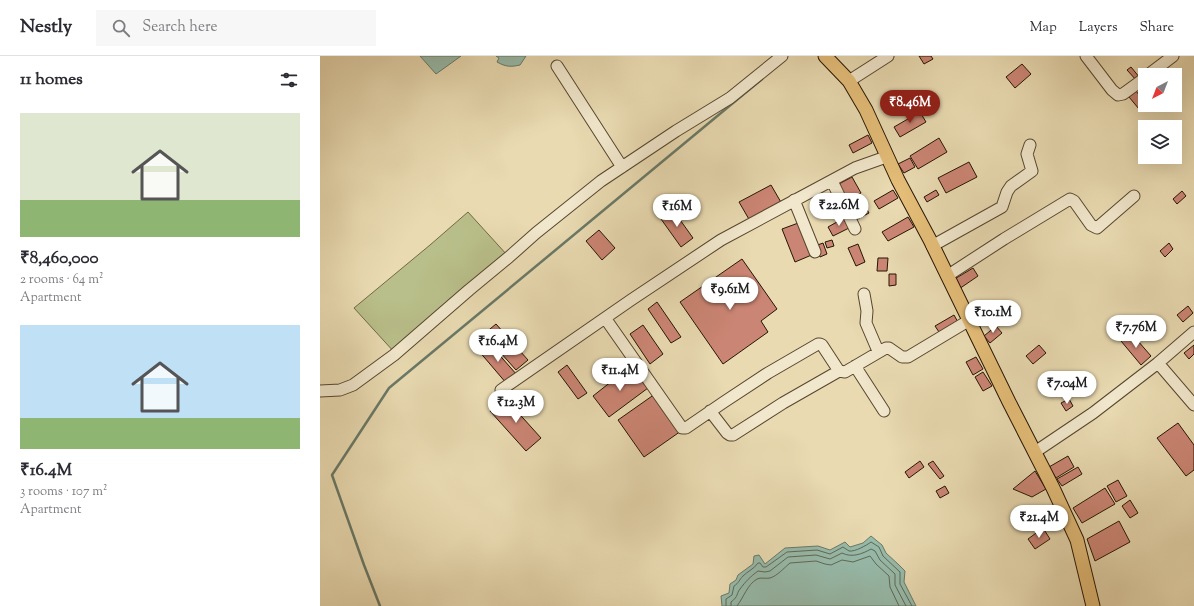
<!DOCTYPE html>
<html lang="en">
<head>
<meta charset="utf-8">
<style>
	:root { --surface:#fff; --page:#f7f7f7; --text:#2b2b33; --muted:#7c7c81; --line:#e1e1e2; --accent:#8f2418 }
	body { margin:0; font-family:"Sorts Mill Goudy",serif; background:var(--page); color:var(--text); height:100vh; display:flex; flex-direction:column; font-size:15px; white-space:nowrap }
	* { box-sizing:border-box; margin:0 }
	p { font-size:13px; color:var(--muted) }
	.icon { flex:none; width:22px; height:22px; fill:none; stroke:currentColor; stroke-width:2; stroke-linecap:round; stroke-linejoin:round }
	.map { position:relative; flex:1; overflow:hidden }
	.sheet { display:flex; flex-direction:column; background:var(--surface); width:320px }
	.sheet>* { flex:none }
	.needle { width:26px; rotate:222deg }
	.tools { position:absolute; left:818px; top:12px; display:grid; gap:8px }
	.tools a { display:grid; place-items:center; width:44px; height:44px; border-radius:0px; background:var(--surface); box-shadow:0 4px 16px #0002; font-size:20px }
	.price { position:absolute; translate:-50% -34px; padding:0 9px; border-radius:14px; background:#fff; color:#222; font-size:13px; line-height:26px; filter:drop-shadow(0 1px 2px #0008) }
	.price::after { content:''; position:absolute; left:50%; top:24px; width:12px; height:9px; margin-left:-6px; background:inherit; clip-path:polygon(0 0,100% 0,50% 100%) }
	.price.active { background:var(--accent); color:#fff }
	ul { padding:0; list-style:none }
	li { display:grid; align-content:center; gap:8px; height:212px; padding:0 20px }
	li span { display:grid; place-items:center; height:124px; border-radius:0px; color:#555 }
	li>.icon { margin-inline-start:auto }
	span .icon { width:72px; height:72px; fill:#fffc; stroke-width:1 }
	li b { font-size:17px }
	h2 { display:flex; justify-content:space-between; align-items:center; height:48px; padding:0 20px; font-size:17px }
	header { display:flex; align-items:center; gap:24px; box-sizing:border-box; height:56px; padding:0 20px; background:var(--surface); border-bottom:1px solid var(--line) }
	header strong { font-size:19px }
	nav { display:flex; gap:22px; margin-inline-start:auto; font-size:14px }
	.search { width:280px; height:36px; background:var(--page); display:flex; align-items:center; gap:10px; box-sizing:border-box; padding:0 14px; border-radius:0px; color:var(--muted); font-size:15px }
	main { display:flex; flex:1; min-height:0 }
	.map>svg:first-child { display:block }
	.green { fill:#b9bf8a; stroke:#6f6a46 }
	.water { fill:#97bbab; stroke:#697967 }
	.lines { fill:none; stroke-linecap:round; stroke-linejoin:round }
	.shore { stroke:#5e6856; stroke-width:1 }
	.stream { stroke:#697967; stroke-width:2.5 }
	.building { fill:#cb8574; stroke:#251502 }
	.minor-casing { stroke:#56462e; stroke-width:13 }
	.major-casing { stroke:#251502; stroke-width:15 }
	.minor { stroke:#f1e7cc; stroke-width:11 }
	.major { stroke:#e4bd78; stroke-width:13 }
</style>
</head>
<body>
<header>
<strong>Nestly</strong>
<div class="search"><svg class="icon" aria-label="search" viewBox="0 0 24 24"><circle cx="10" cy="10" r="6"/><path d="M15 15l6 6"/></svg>Search here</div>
<nav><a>Map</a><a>Layers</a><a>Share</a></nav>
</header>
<main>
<section class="sheet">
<h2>11 homes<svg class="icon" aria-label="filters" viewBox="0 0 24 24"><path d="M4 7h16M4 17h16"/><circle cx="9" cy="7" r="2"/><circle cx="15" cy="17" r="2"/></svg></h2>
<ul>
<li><span style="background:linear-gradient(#dfe7d0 70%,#8fb573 0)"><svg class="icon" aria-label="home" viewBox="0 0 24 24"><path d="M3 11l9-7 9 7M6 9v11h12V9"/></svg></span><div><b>₹8,460,000</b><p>2 rooms · 64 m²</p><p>Apartment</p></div></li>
<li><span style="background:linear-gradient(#bfe0f5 75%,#8fb573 0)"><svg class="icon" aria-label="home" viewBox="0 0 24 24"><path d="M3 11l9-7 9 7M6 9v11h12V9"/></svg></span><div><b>₹16.4M</b><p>3 rooms · 107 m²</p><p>Apartment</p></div></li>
</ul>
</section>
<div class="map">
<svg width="874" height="550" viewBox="0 0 874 550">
	<rect width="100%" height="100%" fill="#e9dab1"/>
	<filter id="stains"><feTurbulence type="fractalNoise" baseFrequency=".005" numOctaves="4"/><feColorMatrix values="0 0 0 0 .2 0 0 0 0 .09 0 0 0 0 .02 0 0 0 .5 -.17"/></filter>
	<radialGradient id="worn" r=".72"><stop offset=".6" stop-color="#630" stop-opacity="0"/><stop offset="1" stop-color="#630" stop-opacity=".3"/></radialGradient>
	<path class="green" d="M148 156 188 200 75 297 34 252 110 189Z"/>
	<path class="water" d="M100 0H141L116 18Z
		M176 0H206L200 9C191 11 186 11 177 6L179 2Z
		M551 480 562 489 566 497 579 509 585 515 584 526 596 550H402L401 540 409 537 410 528 416 524 418 519 433 508 434 500 439 499 445 508 465 492 498 490 510 494 525 486 530 491 543 487Z"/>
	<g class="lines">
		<path class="shore" d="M406 550V543L412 539 414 530C419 527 419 524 423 520 428 515 434 513 438 507H440L443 511H446L467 496 497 494 510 498 523 491C525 492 527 494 529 495 535 496 547 489 551 486L559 491 563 500 580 516V528L592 550
			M411 550V546C419 540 416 538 420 533 426 525 430 521 438 515L445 516 450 515 468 501 496 499 510 503 522 497C532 502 542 498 551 493L555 495 560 504 575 518V529L586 550
			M417 550C424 541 427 529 437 523 441 521 445 523 450 522 457 520 464 512 470 507L496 505 505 508 511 509 522 504 533 506 550 500 556 508 569 520 570 531 579 550"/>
		<path class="stream" d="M60 550 44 509 12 419 69 332 442 23"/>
	</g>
	<path class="building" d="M599 0H611L613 3 604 8Z
		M702 8 711 18 695 32 686 21Z
		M811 11 820 22 817 25 807 14Z
		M816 35 825 46V48L819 53 809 41Z
		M608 39 614 45 605 52 600 45Z
		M600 56 606 66 580 81 574 71Z
		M548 79 552 87 533 97 529 89Z
		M619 82 627 96 598 113 590 100Z
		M590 102 595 111 584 117 578 108Z
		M649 106 657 121 626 137 618 122Z
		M532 121 541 137 525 145 517 129Z
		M451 129 462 148 430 165 419 146Z
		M573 134 578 142 559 153 554 145Z
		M616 134 619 139 607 146 604 141Z
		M862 135 866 140 857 148 853 143Z
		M545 150 549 157 534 165 530 158Z
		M353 154 373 182 361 191 341 163Z
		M588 161 594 171 568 185 562 176Z
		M524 162 529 172 513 180 508 171Z
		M481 166 494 198 475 206 462 173Z
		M279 174 295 192 282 204 266 185Z
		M512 184 514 190 507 192 505 186Z
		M503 187 507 198 500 201 495 190Z
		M849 187 853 193 845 201 840 195Z
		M538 188 545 206 536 210 528 192Z
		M558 202H568L567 215H557Z
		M422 203 457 253 441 265 448 276 403 308 360 246Z
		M653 212 658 220 639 233 633 224Z
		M569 218H576V229L569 230Z
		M337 246 361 281 351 287 328 253Z
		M868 250 873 257 863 266 857 259Z
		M634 259 639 268 621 279 615 270Z
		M176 268 208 304 196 314 164 278Z
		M323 269 343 298 330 308 310 278Z
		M676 270 682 277 670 287 664 280Z
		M811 277 831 300 821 309 801 285Z
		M168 286 197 319 187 328 158 294Z
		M719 289 726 297 713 308 706 300Z
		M874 289V298L869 303 864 297Z
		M656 301 663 313 653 319 646 306Z
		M247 309 267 337 258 343 238 316Z
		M311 310 328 332 289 361 273 340Z
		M663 316 672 330 663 335 655 321Z
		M335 338 361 375 324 401 298 364Z
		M185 342 221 382 206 395 170 355Z
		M749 343 753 350 746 355 741 347Z
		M858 367 874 389V414L866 420 837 382Z
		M748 400 754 411 736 422 729 411Z
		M600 405 604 411 589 422 585 416Z
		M613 405 624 420 620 423 608 408Z
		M758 411 762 418 742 430 737 423Z
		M715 415 726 433 712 441 693 433Z
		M798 424 807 440 796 446 787 430Z
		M625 430 629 437 620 442 616 435Z
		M785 432 795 448 762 467 753 452Z
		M810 444 818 457 810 462 802 450Z
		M799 465 810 486 775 505 767 483Z
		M723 472 730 483 715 493 708 483Z"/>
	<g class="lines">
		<g class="minor-casing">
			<path id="minor" d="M766 0 792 34 798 39 803 38 825 22
				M237 10 302 111
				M828 19 853 0
				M529 25 568 0
				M512 125 535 173
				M474 144 495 196
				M612 190 682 151 687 136 691 130 712 115 707 98 710 89
				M627 220 684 183 750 143 754 145 771 169 777 172 814 140
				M544 238 547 255 546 267 558 295
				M285 262 362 372H366L404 346 448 317 498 288H500L502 289 519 315 525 316 566 292H569L582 301H588L648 265
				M838 307 874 349
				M535 310 564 355
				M181 334 311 244 401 184 535 112 566 101
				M0 335 20 334 33 329 74 299 149 234 189 201 216 177 281 125 356 75 410 42 462 0
				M390 355 407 377 410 379H413L463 347 519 315
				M715 396 773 357 838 307 874 276"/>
		</g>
		<g class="major-casing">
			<path id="major" d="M505 0 529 25 546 54 578 124 610 184 689 346 733 432 757 484 773 550"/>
		</g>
		<use href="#minor" class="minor"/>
		<use href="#major" class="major"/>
	</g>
	<rect width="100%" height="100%" filter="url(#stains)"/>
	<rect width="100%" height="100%" fill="url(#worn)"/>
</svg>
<div class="tools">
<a><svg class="needle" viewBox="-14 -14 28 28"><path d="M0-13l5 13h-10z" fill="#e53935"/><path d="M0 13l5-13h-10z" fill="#7c7c81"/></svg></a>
<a><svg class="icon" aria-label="layers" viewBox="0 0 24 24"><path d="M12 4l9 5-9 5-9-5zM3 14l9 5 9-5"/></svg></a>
</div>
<b class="price active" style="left:590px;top:68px">₹8.46M</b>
<b class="price" style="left:519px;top:171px">₹22.6M</b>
<b class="price" style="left:357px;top:172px">₹16M</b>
<b class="price" style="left:410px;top:255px">₹9.61M</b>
<b class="price" style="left:673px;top:278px">₹10.1M</b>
<b class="price" style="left:816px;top:293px">₹7.76M</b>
<b class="price" style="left:178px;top:307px">₹16.4M</b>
<b class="price" style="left:300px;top:336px">₹11.4M</b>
<b class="price" style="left:747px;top:349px">₹7.04M</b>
<b class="price" style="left:196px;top:368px">₹12.3M</b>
<b class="price" style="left:719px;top:483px">₹21.4M</b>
</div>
</main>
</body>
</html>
